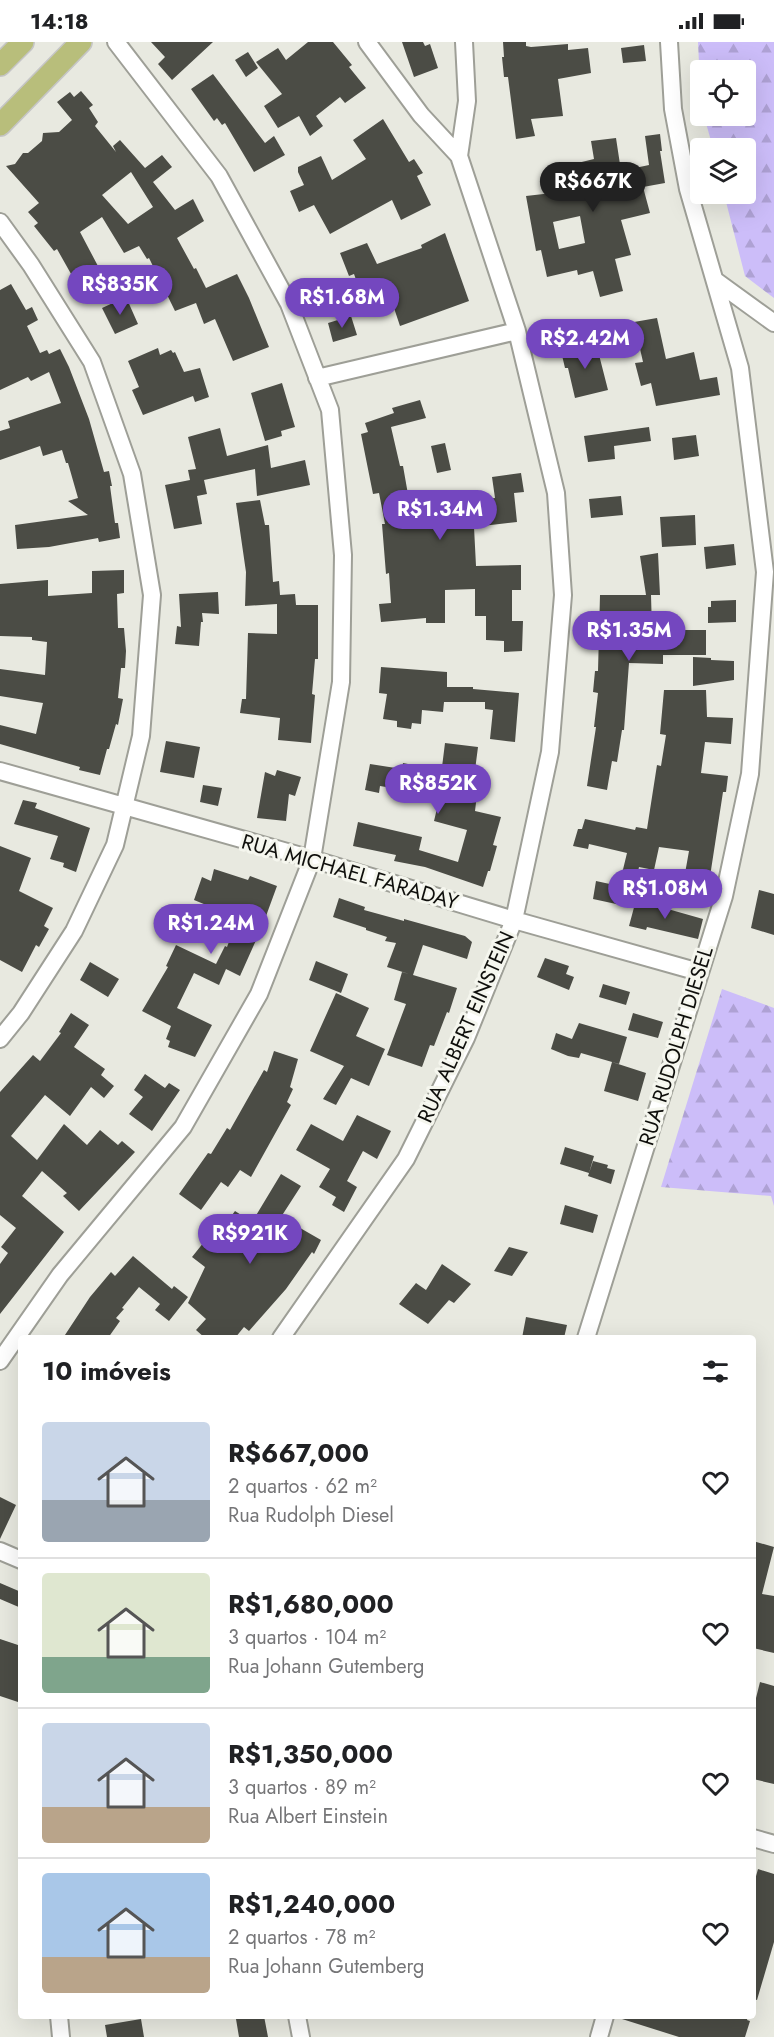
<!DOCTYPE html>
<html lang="pt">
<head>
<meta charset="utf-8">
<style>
	:root { --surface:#fff; --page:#f6f6f6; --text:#202124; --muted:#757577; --line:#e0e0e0; --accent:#7447bf }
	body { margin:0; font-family:Jost,sans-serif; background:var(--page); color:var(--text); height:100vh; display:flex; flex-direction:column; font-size:22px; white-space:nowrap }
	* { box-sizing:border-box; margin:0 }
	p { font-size:20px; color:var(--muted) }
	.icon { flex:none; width:33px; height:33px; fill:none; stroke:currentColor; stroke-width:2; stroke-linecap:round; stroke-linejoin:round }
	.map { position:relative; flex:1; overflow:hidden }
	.drawer { position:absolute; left:18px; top:1293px; width:738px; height:684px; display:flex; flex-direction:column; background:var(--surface); border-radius:6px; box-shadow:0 6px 24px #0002 }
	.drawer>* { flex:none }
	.tools { position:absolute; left:690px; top:18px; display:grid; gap:12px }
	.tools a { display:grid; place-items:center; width:66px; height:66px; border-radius:6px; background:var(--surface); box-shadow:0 6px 24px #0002; font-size:30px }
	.price { position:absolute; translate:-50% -51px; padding:0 14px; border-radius:21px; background:var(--accent); color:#fff; font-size:20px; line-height:39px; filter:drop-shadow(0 2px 3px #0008) }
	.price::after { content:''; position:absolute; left:50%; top:36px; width:18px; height:14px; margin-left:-9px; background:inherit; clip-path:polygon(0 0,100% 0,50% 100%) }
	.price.on { background:#222; color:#fff }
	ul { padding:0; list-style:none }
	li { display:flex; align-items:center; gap:18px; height:150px; padding:0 24px }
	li+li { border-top:2px solid var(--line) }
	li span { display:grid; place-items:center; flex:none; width:168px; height:120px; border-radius:6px; color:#555 }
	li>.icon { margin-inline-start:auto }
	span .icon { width:72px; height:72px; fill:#fffc; stroke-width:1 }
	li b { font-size:26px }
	h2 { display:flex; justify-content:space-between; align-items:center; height:72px; padding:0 24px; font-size:26px }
	.status { display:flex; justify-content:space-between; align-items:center; height:42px; padding:0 30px; background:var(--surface); direction:ltr }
	.status svg { height:16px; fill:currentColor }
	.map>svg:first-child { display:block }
	.forest { fill:url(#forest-firs) }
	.building { fill:#4b4c45; fill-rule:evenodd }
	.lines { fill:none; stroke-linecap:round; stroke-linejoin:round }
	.minor-casing { stroke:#9e9f97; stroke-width:20 }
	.major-casing { stroke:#c5c5c5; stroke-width:24 }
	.minor { stroke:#fff; stroke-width:16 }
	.major { stroke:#b8be7b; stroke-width:21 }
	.labels { text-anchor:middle; stroke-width:6; stroke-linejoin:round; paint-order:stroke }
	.street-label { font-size:21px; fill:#0f0f0c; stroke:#f5f6ee }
</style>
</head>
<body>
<div class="status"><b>14:18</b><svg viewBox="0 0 49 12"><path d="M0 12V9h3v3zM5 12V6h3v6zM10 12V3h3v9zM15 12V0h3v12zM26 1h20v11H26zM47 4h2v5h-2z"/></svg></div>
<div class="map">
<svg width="774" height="1995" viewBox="0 0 774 1995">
	<defs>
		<pattern id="forest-firs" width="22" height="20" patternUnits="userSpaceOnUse" patternTransform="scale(1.5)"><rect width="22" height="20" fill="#ccbdf9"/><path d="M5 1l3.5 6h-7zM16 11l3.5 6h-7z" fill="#aea1d4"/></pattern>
	</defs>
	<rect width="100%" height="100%" fill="#e8e9e0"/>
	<path class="forest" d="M698 0H774V256L745 234 724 152H746V106H713L704 74H746V28H700V42Z
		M722 947 774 966V1164L771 1154 661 1145Z"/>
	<path class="building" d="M151 0H213L172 38 158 22 165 15Z
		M308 0H333L352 23 349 25 366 46 345 61 340 55 316 74 323 84 310 94 299 74 278 86 264 64 282 52 256 20 278 6 286 18Z
		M402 0H423L425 4 430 2 438 26 414 35Z
		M503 0H526V4L531 5 568 2V8L588 6 591 31 558 37 563 74 531 77 535 94 516 97 508 35H504L502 15H504Z
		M644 3 646 19 623 21 621 6Z
		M248 10 258 26 246 35 235 18Z
		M213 32 265 101 274 94 285 113 254 130 225 81 222 83 217 76 214 79 191 47Z
		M81 49 93 63 89 66 98 80 95 84 116 110 113 104 120 98 145 126 162 113 172 125 153 140 175 168 193 157 204 179 177 196 194 227 196 226 206 246 237 232 249 256 269 305 233 319 215 277 204 282 196 261 175 269 149 216 147 217 139 204 124 211 102 175 80 190 99 226 75 239 57 207 54 209 34 184 38 181 28 170 39 161 6 124 15 122 23 111H28L42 99 43 91 59 90 72 78 57 60 70 50 74 55ZM131 130 153 165 128 182 102 153Z
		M383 77 409 120 414 117 423 131 417 134 431 163 401 178 392 158 330 192 314 163 299 170 290 149 304 143 298 130V125L321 114 332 138 366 117 353 98Z
		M660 92 662 109H660L665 141 643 145 650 171 621 178 631 213 615 217 623 249 600 255 593 229 578 233 577 228 547 235 541 208 536 209 526 154 561 150 557 126 594 117 591 99 616 96 621 129 649 123 645 94ZM580 174 585 201 559 207 553 180Z
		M445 191 469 259 400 284 391 257 380 260 378 253 363 258 354 232 349 234 340 211 367 201 377 222 422 206 421 203Z
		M11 242 26 268 32 265 38 278 27 284 40 311 47 308 49 312 60 307 69 325 89 377 104 430 109 429 112 444H110L115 481H118L120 496 99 500 98 496 49 505 17 507 15 483 88 473 68 459 78 456 68 421H66L62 408 43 414 40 404 0 418V389L10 386 8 379 61 361 49 330 31 339 28 335 0 348V248Z
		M126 255 138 282 115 292 102 266Z
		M351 274 357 293 333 300 328 281Z
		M657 276 666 317 694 310 700 338 717 335 720 353 656 364 651 341 641 344 635 321 643 320 634 280Z
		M596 301 608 348 575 356 568 326H565L561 309Z
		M158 306 160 313 171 308 173 311 175 310 184 330 200 326 209 355 195 360 193 354 143 373 132 348 139 345 128 319Z
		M282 341 295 385 281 389 282 394 265 399 251 351Z
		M420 358 426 376 391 385 400 424H403L409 458 423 456 424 464 495 456 492 435 521 431 524 450 514 451 517 480 474 485 476 524 521 523V548H512V579H523L522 609 504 610V599L486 598V574H475V547L445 548V581H426V576L381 580 379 562 391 561 389 531 386 532 382 482H385L379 451 373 452 361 392 368 390 365 381 394 371 392 366Z
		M649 385 651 399 614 404 615 417 588 420 584 394Z
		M220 386 227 414 268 403 271 426 305 418 310 443 257 454 255 427 204 438 207 452 197 454 202 482 174 487 165 443 190 438 188 428 196 427 188 395Z
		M696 393 699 414 674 418 672 396Z
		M445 401 451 428 437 431 431 404Z
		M621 454 623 473 591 476 589 457Z
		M260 458 265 483H269L273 540 279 539 280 553 295 552 296 563H318V617H315L312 652 315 653 311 701 278 698 280 676 240 671 242 657H246L248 591 277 592V562L245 564 246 530 236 461Z
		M695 473 696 503 662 505 660 475Z
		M734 502 736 523 706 527 704 505Z
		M658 511 660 553H651L652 588H706V613H663V622L629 621 624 688H622L617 720 612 719 607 748 587 744 596 685H594L598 651 593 650 595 629H598L600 553H646L640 514Z
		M124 528V551L117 552 118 586H124L126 609 125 626H121L118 656 123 657 118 683 116 682 109 707H107L100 733 79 728 80 725 0 702V683L36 692 43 661 0 654V627L45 633 47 600 32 598V595L0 594V542L48 538V554L92 551V529Z
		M218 550 219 572 202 571 203 580H201L199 604 175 602 177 584 181 585 179 552Z
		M736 558V580L708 581V565H711V559Z
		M693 615 711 616V618L734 619V638L693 644Z
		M381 625 447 630V645H473V647L519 651 515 700 490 697 493 668 485 667V660H444L443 670 422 668 421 682 412 681 411 687 397 685V679L383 677 387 652 379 651Z
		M664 648H706L707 675 733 676 731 702 705 700 701 731 728 734 726 750H723L709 841 684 837 689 809 659 805 654 828 639 825 630 865 593 857 596 839 619 844 627 811 589 802 588 807 573 804 578 787H582L585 777 635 788 636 785 647 787 657 723 661 724 666 693 660 692Z
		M166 699 200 705 194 736 160 730Z
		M445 701 478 705 474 736H479L475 769 501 775 493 803 497 804 490 829H488L483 845 425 825 394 819 396 813 353 804 358 780 422 795 419 808 458 820 467 788 434 779 440 754 380 744 379 751 365 748 370 722 402 727 403 721 438 728V724L442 725Z
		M277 728 301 735 295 754 289 752 286 779 257 776 265 730 275 734Z
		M203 743 222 746 218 764 200 760Z
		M23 758 37 761 35 766 90 786 76 830 63 825 64 821 50 817 58 794 14 782Z
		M0 804 31 816 19 849 53 866 44 884 49 887 39 905 36 903 22 930 0 918Z
		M214 827 248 838 250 834 277 844 262 885 240 934 226 927 219 943 194 931 177 966 212 983 195 1015 168 1005 170 999 166 997 171 984 142 969 168 925 166 924 176 903 216 922 225 904 227 905 238 876 194 858 202 835 211 839Z
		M759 848 774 852V893L751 886Z
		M339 856 365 865 364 868 404 879V877L465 894 472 900 467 917 423 903 413 933 457 946 449 971 447 970 434 1004 430 1003 422 1025 387 1013 406 962 394 958 402 930 409 932 387 925 396 901 385 899 387 895 366 888V886L333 875Z
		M636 858 703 877 698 897 647 885 646 888 629 884Z
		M545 916 569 924 566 932 574 935 569 948 537 935Z
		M316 919 348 932 341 951 309 938Z
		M90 920 119 937 108 955 80 938Z
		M603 942 630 950 626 963 599 955Z
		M336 951 369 966 356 994 385 1007 369 1044 351 1036 336 1063 323 1057 344 1024 310 1009Z
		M71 971 89 983 74 1005 105 1027 101 1033 114 1044 104 1056 91 1045 70 1074 45 1053 11 1094 37 1118 64 1082 87 1103 100 1088 118 1103 122 1099 135 1110 79 1169 63 1154 67 1151 42 1129 22 1154 64 1190 0 1272V1222L8 1211 1 1205 16 1186 0 1173V1050L33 1013 40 1019 61 991 59 990Z
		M633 971 663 980 658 996 628 988Z
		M579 981 627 995 619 1022 581 1011 579 1016 568 1014 551 1007 556 991 572 997Z
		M274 1009 298 1017 290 1045 293 1047 287 1060 291 1063 251 1135 240 1128 228 1145 221 1140 201 1168 179 1152 208 1111 211 1112 227 1086 230 1088 264 1028 267 1030Z
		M612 1020 646 1031 638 1059 604 1049Z
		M145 1032 165 1046 169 1041 180 1048 152 1089 129 1072 143 1055 134 1048Z
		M357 1073 391 1089 377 1117 363 1109 347 1139 357 1145 344 1170 332 1163 336 1155 319 1145 330 1127 296 1108 311 1082 343 1099Z
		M565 1105 594 1114 589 1131 560 1122Z
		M593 1119 608 1123 607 1126 615 1128 611 1142 588 1134Z
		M281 1132 301 1144 281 1175 321 1198 314 1212 312 1210 286 1247 249 1289 244 1285 235 1296H205L196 1288 206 1277 188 1261 205 1225 192 1215 212 1190 217 1194 235 1169 252 1180Z
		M565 1163 598 1173 593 1191 560 1182Z
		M509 1205 528 1210 512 1234 494 1229Z
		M133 1214 172 1247 174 1244 188 1255 169 1279 155 1268 160 1262 139 1245 122 1266 124 1267 116 1276 120 1279 108 1296H63L90 1255 111 1230 115 1234Z
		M442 1222 471 1242 454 1261 449 1258 428 1282 399 1262 416 1241 426 1248Z
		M526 1275 567 1283 564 1296H522Z
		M0 1455 16 1463 0 1497Z
		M753 1499 774 1505 762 1552 774 1554V1611L753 1606Z
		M0 1541 21 1550V1566L0 1557Z
		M0 1597 21 1604V1661L0 1654Z
		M760 1640 774 1644V1742L753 1737V1668Z
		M758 1827 774 1832V1900L757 1958 753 1957V1845Z
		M254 1974H264L268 1995H239L236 1977Z
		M622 1974H748L747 1978 750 1979 745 1995H679L622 1977Z
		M141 1977 144 1995H107L105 1983Z"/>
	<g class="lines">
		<g class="minor-casing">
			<path id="minor" d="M459 114 467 59 464 0
				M0 180 31 223 92 320 132 432 152 553 141 694 115 803 74 889 21 971 0 997
				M716 239 774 281
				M317 336 517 289
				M0 729 312 817 514 878 699 930
				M281 1296 406 1117 466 996 514 878 550 710 563 553 556 451 517 289 459 114 421 73 367 0
				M586 1296 724 854 750 732 765 530 740 326 688 147 673 67 669 0
				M0 1319 60 1233 183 1085 259 952 312 817 341 640 343 513 330 368 289 262 219 134 116 0
				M0 1509 21 1518
				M753 1796 774 1802
				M59 1974 61 1995
				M297 1974 301 1995
				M599 1995 605 1974"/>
		</g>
		<g class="major-casing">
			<path id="major" d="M0 23 23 0
				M0 83 81 0"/>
		</g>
		<use href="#minor" class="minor"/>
		<use href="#major" class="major"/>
	</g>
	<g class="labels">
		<g class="street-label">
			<text transform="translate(350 830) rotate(16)" y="7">RUA MICHAEL FARADAY</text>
			<text transform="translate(466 985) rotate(-66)" y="7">RUA ALBERT EINSTEIN</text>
			<text transform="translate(676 1004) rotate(-73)" y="7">RUA RUDOLPH DIESEL</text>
		</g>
	</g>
</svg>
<div class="tools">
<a><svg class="icon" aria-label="locate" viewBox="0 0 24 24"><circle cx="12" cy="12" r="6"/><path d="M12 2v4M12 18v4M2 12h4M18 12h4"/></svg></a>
<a><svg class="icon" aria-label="layers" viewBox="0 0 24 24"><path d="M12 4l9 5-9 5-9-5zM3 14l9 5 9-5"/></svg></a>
</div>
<b class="price on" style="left:593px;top:171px">R$667K</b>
<b class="price" style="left:120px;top:274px">R$835K</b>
<b class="price" style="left:342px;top:287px">R$1.68M</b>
<b class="price" style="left:585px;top:328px">R$2.42M</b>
<b class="price" style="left:440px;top:499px">R$1.34M</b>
<b class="price" style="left:629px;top:620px">R$1.35M</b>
<b class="price" style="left:438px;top:773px">R$852K</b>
<b class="price" style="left:665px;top:878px">R$1.08M</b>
<b class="price" style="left:211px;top:913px">R$1.24M</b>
<b class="price" style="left:250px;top:1223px">R$921K</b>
<section class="drawer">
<h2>10 imóveis<svg class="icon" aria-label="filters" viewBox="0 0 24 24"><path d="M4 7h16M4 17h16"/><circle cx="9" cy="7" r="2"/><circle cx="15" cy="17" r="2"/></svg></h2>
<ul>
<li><span style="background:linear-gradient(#c9d6e8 65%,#9aa5b1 0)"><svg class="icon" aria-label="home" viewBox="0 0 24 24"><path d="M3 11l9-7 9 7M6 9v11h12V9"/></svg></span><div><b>R$667,000</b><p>2 quartos · 62 m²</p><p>Rua Rudolph Diesel</p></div><svg class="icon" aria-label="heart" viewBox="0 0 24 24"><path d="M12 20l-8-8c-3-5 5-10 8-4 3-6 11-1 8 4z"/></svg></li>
<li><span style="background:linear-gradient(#dfe7d0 70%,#7fa58c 0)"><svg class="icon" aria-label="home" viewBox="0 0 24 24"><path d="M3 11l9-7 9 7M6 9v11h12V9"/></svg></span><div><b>R$1,680,000</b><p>3 quartos · 104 m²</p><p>Rua Johann Gutemberg</p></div><svg class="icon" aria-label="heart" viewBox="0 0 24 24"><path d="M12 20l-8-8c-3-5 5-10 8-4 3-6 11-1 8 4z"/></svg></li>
<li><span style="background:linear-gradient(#c9d6e8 70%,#b9a48a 0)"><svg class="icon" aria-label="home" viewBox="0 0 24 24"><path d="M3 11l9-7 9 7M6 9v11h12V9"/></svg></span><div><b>R$1,350,000</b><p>3 quartos · 89 m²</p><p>Rua Albert Einstein</p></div><svg class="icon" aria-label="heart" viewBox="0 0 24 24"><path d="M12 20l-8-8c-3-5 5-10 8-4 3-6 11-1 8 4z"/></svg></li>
<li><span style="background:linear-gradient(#a9c7e8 70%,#b9a48a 0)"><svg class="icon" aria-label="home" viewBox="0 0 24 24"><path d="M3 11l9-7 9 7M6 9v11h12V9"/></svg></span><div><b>R$1,240,000</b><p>2 quartos · 78 m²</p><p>Rua Johann Gutemberg</p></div><svg class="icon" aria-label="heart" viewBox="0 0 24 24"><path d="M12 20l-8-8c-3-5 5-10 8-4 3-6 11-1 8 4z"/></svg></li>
</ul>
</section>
</div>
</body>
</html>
